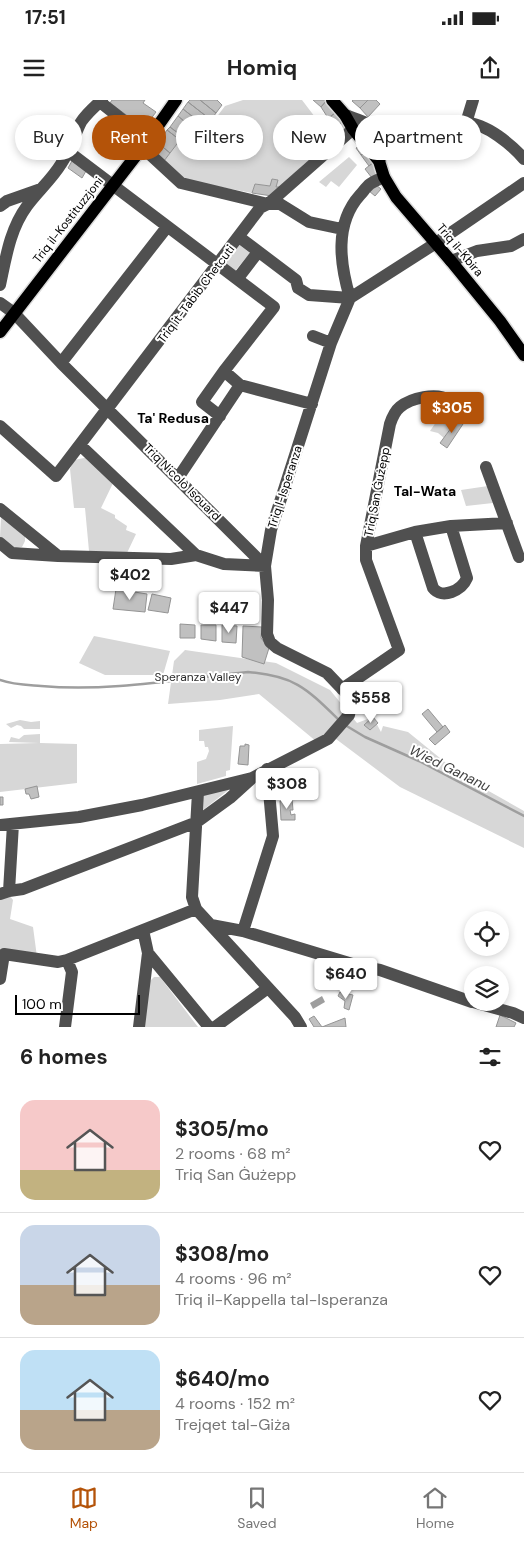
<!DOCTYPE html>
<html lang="en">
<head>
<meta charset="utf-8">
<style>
	:root { --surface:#fff; --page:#f2f2f2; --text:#222; --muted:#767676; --line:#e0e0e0; --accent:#b45309 }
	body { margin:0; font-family:"DM Sans",sans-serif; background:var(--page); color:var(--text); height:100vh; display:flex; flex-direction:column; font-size:19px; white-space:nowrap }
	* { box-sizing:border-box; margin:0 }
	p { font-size:16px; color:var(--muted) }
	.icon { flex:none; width:28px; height:28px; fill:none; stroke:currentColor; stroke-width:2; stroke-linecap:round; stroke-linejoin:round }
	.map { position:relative; height:927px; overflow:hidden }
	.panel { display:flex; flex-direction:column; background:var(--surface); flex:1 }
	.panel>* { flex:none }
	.top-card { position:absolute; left:15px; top:15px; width:495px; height:45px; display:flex; gap:10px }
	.tools { position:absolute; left:464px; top:811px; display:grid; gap:10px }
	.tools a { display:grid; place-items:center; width:45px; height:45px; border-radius:50%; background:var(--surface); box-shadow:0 2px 8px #0003; font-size:25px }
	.scale { position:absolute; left:15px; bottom:12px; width:125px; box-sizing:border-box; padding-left:5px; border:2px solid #000; border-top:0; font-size:14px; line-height:18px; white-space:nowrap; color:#000; -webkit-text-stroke:4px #fff; paint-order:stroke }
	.price { position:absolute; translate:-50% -42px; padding:0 11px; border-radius:5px; background:#fff; color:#222; font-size:16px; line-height:32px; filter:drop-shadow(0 1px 2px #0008) }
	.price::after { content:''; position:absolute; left:50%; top:30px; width:15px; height:11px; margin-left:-8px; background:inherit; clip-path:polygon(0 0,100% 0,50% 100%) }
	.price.on { background:var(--accent); color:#fff }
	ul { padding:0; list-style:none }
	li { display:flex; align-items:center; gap:15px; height:125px; padding:0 20px }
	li+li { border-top:1px solid var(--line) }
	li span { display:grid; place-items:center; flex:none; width:140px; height:100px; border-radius:15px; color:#555 }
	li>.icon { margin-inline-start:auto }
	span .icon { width:60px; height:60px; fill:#fffc; stroke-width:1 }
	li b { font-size:21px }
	h2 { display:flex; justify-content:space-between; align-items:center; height:60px; padding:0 20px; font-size:21px }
	.pill { padding:0 18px; border-radius:22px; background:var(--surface); box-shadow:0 2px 8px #0003; font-size:18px; line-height:45px }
	.pill.on { background:var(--accent); color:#fff }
	.status { display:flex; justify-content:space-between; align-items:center; height:35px; padding:0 25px; background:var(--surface); direction:ltr }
	.status svg { height:14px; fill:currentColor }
	header { display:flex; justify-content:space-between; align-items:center; height:65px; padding:0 20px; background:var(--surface); font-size:22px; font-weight:700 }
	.tabs { display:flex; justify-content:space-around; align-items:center; height:70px; border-top:1px solid var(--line); background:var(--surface); font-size:14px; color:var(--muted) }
	.tabs a { display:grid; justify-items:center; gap:2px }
	.tabs .on { color:var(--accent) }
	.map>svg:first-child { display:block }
	.green { fill:#d7d7d7 }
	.water { fill:#9e9e9e }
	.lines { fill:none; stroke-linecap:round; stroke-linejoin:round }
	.stream { stroke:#9e9e9e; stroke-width:2.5 }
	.building { fill:#c0c0c0; stroke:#949494 }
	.major-casing { stroke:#dbdbdb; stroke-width:15 }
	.minor { stroke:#505050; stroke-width:12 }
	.major { stroke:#000; stroke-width:12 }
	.labels { text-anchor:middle; stroke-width:4; stroke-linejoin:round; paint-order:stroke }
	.street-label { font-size:12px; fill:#000; stroke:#fff }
	.park-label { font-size:12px; fill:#2e2e2e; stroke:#fff }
	.neighbourhood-label { font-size:14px; font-weight:bold; fill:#000; stroke:#fff }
	.water-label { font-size:14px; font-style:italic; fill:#3f3f3f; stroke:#fff }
</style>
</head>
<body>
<div class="status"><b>17:51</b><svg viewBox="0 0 49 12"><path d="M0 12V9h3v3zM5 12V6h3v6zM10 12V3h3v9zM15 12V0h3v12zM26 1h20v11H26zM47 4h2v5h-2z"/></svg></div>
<header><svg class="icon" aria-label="menu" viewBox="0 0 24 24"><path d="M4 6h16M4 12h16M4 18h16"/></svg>Homiq<svg class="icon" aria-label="share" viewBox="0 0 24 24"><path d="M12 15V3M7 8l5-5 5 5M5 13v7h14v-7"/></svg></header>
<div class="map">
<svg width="524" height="927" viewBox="0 0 524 927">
	<rect width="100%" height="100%" fill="#fff"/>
	<path class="green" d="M243 0H302L318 21 316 24 331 43 303 65 280 87H276L278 80 273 79 270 86 255 84 252 93 184 80 164 61 181 38 194 47 225 6Z
		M349 57 357 65 339 87 331 81 326 87 319 82Z
		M237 143 250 153 235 171 223 161Z
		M447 306 453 309 458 317 444 338 438 333 430 331Z
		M89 357 114 381 101 408 115 415V418L127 426 126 430 136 434 127 453 89 451 85 408H74L70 369 74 360Z
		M488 386 493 403 466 406 461 390Z
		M1 418 25 436V441L22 447 15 448 0 437Z
		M229 496 228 502 210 503V497Z
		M94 536 170 551 163 575H105L79 563Z
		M185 550 276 563 330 590 357 623 373 617 381 632 383 626 408 632 462 676 524 711V748L400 687 328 633 317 642 259 594 220 600 168 604 174 561Z
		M20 620 31 622 40 621V629H24L21 626 17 625 11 628 6 624Z
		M233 626 230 670 226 671V676L197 684V662L206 659 209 651 208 647H205L204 641H199V630Z
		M40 634V643L77 644V683L0 692V644L39 643 9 642 11 637 19 639 24 635Z
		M231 688 203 710V695Z
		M9 795 13 800 10 819 33 827 37 857 0 850V798Z
		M154 877H160L198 927H143L150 881Z"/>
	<path class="water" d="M322 896 325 902 313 909 310 903Z"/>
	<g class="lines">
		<path class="stream" d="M0 580C13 585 28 585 41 586 110 592 179 579 248 572 295 576 306 588 339 620
			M345 625 365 637 419 661 524 716"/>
	</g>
	<path class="building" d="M112 0H145L143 3 156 12 144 28 110 3Z
		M190 0H200L216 13 211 20 188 2Z
		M200 0H217L222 5 216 13Z
		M313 0H327L321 7Z
		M327 0 338 11 328 18 321 7Z
		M353 0H368L360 8 352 1Z
		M368 0H376L380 4 368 17 360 8Z
		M188 2 211 20 206 27 183 9Z
		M183 9 203 25 198 33 178 16Z
		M338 11 345 20 338 25 331 16Z
		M178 16 198 33 188 41 170 27Z
		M345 20 350 27 344 33 338 25Z
		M170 27 182 36 180 40 167 30Z
		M167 30 180 40 170 53 158 43Z
		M371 30 384 39 379 48 365 40Z
		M158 43 170 53 164 61 151 50Z
		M363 44 368 51 361 55 356 48Z
		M368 51 375 61 369 66 361 55Z
		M72 61 86 71 82 78 68 68Z
		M375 61 380 71 372 78 365 69Z
		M272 79 278 80 276 87H280L272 96 252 93 255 84 270 86Z
		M375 84 381 89 375 96 369 91Z
		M457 320 463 324 447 348 440 343Z
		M116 489 147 494 145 512 113 509Z
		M152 494 171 498 168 513 148 510Z
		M180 524 195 525V538H180Z
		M201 525H216V541L201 539Z
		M222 525 237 526 236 543 222 542Z
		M243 526 262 527 261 538 269 548 264 564 242 557Z
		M428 609 443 627 437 632 422 614Z
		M373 617 378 623 370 630 364 625Z
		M445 625 450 632 435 645 429 639Z
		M245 644 249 645 248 665 238 664 240 646H245Z
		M37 686 39 697 31 699 29 694H26L25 689Z
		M0 697H3V705H0Z
		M292 699 293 710H290L291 715 295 714V720H281L280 701Z
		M340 892 353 895 349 910 344 908 345 901 338 896Z
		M500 915 516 923 514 927H496Z
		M314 916 322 927H314L309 919Z
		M345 918 346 927H322Z"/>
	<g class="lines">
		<g class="major-casing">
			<path id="major" d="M332 0 345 15 353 29 379 61 384 77 396 97 451 161 500 221 524 255
				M0 232 148 40 176 0"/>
		</g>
		<path class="minor" d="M100 2 148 40
			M345 15C367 22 390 35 414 35 423 35 433 34 441 32 448 29 458 23 466 23 486 23 512 45 524 59
			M466 23 473 0
			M142 47 181 83 268 104H280L309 122 342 129
			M69 52 274 207 224 271 202 302 220 316
			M379 61 389 37 388 31
			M0 106 7 101 41 89
			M239 137 296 180 298 188 309 195 350 198C340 164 334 124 360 95 363 92 366 87 370 84 374 81 380 79 384 77
			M451 161 477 151 511 146 524 139
			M238 178 258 152
			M0 185C6 157 10 129 27 106 38 91 52 79 61 64 70 51 74 36 81 22 87 13 94 7 102 0
			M0 203 14 213 61 263 265 466
			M313 236 331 243
			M61 263 167 127
			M224 271 240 285 312 304
			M0 326 56 376 260 108 268 104 353 29
			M80 345 196 455
			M486 367 519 457
			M178 378 240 285
			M0 409 58 456
			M415 432 433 488C442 500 462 490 467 478L451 426
			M0 443 12 453 58 456 171 459 196 455 224 464 265 466
			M366 446 415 432 451 426 507 423
			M342 589 399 550 366 460V446L390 324C392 318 395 311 400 307 411 298 436 292 449 300 455 304 461 311 466 316
			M198 692 192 797 196 809 295 917 301 927
			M0 725 79 717 142 705 252 678 328 639 349 615 351 603 348 595 327 573 277 548 270 542 267 534 268 500 265 466 271 430 331 243 350 198 436 143 524 83
			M9 791 13 724
			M0 794 9 791 23 789 197 722 230 698 251 679
			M211 825 243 831 359 866 380 870 472 902
			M243 831 273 736 267 669
			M148 853 209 927
			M0 879 4 854 58 862 67 860 196 809
			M473 902 513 913 524 918
			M65 927 72 872 67 860
			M139 927 148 853 143 830
			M215 927 268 888"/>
		<use href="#major" class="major"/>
	</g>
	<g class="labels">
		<g class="street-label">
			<text transform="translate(68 120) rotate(-52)" y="4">Triq il-Kostituzzjoni</text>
			<text transform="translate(460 150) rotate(50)" y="4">Triq il-Kbira</text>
			<text transform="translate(196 194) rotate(-53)" y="4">Triq it-Tabib Chetcuti</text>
			<text transform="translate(182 382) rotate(45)" y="4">Triq Nicolò Isouard</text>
			<text transform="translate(285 387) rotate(-72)" y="4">Triq l-Isperanza</text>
			<text transform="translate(377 392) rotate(-79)" y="4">Triq San Ġużepp</text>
		</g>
		<g class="park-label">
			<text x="198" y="581">Speranza Valley</text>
		</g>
		<g class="neighbourhood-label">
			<text x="173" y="323">Ta' Redusa</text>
			<text x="425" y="396">Tal-Wata</text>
		</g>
		<g class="water-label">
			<text transform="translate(450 668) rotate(26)" y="5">Wied Gananu</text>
		</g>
	</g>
</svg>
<div class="tools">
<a><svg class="icon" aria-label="locate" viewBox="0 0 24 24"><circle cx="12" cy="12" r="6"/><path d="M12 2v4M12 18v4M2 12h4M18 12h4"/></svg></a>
<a><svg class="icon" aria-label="layers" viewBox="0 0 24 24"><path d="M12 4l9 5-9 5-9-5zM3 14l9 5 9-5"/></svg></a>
</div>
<div class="scale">100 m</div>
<b class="price on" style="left:452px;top:334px">$305</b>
<b class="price" style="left:130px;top:501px">$402</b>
<b class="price" style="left:229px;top:534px">$447</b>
<b class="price" style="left:371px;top:624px">$558</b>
<b class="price" style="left:287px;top:710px">$308</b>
<b class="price" style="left:346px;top:900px">$640</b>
<div class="top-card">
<a class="pill">Buy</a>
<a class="pill on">Rent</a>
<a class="pill">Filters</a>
<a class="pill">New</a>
<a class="pill">Apartment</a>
</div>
</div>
<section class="panel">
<h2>6 homes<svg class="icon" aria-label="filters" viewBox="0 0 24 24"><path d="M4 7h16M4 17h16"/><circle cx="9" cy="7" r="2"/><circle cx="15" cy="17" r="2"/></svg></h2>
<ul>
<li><span style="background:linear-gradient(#f6c9c9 70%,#c2b280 0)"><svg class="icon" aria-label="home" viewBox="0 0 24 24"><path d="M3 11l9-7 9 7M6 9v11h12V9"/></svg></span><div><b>$305/mo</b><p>2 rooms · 68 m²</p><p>Triq San Ġużepp</p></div><svg class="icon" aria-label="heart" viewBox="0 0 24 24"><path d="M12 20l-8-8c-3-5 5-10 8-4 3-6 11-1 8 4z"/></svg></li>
<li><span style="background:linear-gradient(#c9d6e8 60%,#b9a48a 0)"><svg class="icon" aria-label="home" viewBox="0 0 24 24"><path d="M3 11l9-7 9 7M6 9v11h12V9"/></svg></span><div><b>$308/mo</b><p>4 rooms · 96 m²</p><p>Triq il-Kappella tal-Isperanza</p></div><svg class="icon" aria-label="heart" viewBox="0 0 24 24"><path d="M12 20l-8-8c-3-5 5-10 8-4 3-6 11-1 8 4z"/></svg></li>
<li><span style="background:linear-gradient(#bfe0f5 60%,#b9a48a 0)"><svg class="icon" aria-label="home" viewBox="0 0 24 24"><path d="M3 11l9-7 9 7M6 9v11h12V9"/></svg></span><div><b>$640/mo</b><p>4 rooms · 152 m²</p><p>Trejqet tal-Giża</p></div><svg class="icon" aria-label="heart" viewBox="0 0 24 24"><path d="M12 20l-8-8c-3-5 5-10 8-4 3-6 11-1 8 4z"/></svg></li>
</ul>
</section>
<nav class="tabs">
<a class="on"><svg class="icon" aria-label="map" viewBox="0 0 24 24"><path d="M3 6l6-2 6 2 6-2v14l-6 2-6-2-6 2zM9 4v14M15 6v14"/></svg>Map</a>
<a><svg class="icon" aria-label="saved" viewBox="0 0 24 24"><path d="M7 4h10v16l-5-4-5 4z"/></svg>Saved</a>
<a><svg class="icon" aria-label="home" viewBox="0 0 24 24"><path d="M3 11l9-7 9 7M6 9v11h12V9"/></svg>Home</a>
</nav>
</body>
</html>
